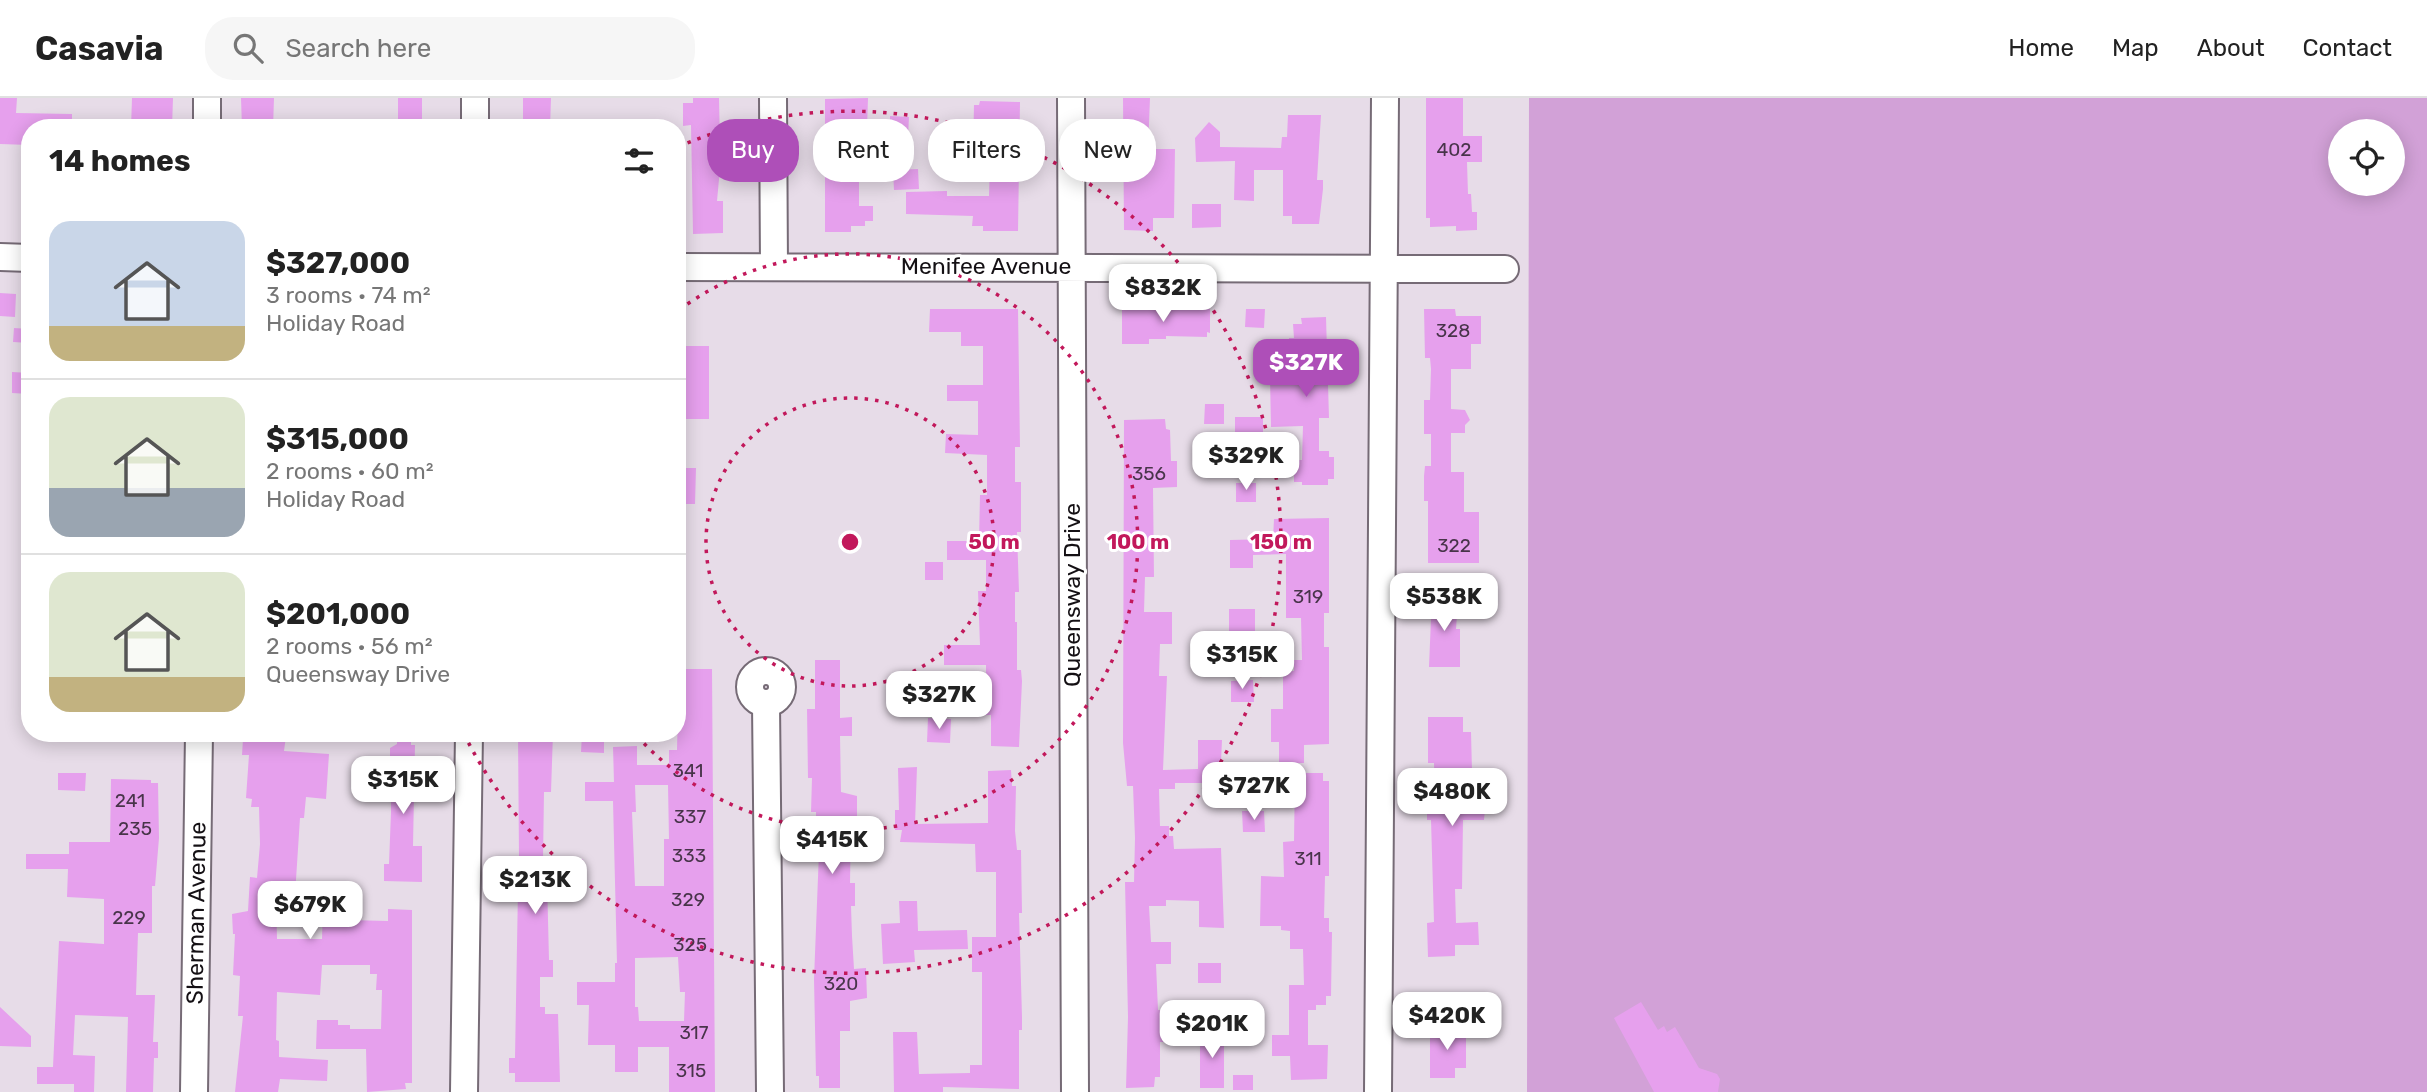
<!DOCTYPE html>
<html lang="en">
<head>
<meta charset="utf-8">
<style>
	:root { --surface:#fff; --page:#f6f6f6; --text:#222; --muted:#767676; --line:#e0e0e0; --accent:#ae4fb8 }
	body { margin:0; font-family:Rubik,sans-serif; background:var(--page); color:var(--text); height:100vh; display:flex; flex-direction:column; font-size:26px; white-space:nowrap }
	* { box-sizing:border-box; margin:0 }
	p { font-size:23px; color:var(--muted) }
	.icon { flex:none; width:38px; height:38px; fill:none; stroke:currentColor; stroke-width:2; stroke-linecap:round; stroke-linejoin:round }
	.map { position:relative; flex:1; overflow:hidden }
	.details { position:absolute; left:21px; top:21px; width:665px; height:623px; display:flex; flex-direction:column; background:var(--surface); border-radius:28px; box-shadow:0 4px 18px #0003 }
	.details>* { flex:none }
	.hud { position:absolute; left:707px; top:21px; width:665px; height:63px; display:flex; gap:14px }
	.buttons { position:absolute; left:2328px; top:21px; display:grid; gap:14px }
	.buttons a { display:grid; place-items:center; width:77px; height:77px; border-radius:50%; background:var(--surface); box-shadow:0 4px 18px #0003; font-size:35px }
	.price { position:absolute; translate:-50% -60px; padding:0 16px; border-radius:14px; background:#fff; color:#222; font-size:23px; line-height:46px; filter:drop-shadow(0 2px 4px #0008) }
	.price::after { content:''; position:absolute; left:50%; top:42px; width:21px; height:16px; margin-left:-10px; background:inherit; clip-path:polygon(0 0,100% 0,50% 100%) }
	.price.active { background:var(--accent); color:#fff }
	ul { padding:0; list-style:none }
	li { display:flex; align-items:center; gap:21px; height:175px; padding:0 28px }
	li+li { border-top:2px solid var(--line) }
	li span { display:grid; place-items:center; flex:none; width:196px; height:140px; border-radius:21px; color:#555 }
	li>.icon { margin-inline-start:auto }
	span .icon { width:84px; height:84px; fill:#fffc; stroke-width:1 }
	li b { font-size:30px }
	h2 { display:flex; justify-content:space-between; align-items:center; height:84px; padding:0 28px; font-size:30px }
	.pill { padding:0 24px; border-radius:28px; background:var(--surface); box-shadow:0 4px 18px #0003; font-size:24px; line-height:63px }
	.pill.active { background:var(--accent); color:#fff }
	header { display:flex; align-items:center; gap:42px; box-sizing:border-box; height:98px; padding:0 35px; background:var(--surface); border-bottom:2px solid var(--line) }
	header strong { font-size:33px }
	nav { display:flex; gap:38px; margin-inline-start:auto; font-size:24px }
	.search { width:490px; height:63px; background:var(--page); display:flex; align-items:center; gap:18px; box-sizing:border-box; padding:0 24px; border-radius:28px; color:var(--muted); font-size:26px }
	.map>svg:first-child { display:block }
	.green { fill:#d2a1d7; fill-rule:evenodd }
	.building { fill:#e6a0ed; fill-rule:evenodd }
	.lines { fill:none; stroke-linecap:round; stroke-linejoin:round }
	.minor-casing { stroke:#766b76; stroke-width:30 }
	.minor { stroke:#fff; stroke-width:26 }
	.ring { fill:none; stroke:#c2185b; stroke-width:3.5; stroke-dasharray:3.5 7 }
	.labels { text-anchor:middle; stroke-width:6; stroke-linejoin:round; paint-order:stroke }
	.number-label { font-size:19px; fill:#48344a }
	.street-label { font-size:23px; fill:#141014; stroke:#fff }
	.centre { fill:#c2185b; stroke:#fff; stroke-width:3.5 }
	.ring-label { font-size:21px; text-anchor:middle; font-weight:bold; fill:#c2185b; stroke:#fff; stroke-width:6; stroke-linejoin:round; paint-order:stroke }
</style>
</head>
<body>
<header>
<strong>Casavia</strong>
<div class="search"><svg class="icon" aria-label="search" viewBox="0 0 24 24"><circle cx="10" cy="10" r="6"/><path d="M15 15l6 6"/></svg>Search here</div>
<nav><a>Home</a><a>Map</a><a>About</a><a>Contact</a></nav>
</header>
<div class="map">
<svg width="2427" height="994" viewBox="0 0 2427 994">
	<rect width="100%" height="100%" fill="#e7dce8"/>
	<path class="green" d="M1529 0H2427V994H1527ZM2340 33H2392V86H2340Z"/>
	<path class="building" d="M0 0H17L16 15 72 16V30H30V47L0 46Z
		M132 0H173L172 30H131Z
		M241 0H274L273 30H242Z
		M398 0H422V30H398Z
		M523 0H551L550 30H523Z
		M693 0H719L720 48H722L717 103H723V135L693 136 691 27 683 28V5H693Z
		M868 0 867 30H850V69H859V108H873V123H865V128H851V134H825V1Z
		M1123 0H1150L1148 51H1175L1174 120H1153V133L1124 132Z
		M1426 0H1463V38H1482V64H1467L1468 96H1471L1472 114H1477V132L1456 133V128L1430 129V120H1426Z
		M980 3 1020 4 1018 133H983V128H972L973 118 906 116V94L947 93V98H989L990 64H985L986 53H973L974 7H979Z
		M1288 17H1321L1317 82H1323V91L1319 126H1292V118H1283V72H1254V103L1234 102 1235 63 1196 64 1195 40 1209 24 1220 34V49L1281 50 1282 39H1287Z
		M890 18 909 19 908 39H890Z
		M918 71 919 91 894 92 893 72Z
		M1192 106H1221V129L1192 130Z
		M0 195 16 196 15 219 0 218Z
		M930 211H1018L1020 349H1015V384H1021V434H1017L1019 494H1015V524H1017V572H1021L1022 583 1019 649 991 648V617L948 618V599H986V567H944V547H980L978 493H986V462H947V443H979L980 397H987V357L945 355 946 336 978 337V303H947V287H983V248H961V234H929Z
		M1122 211H1210V235L1207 234V239L1166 238V241H1149V246H1122Z
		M1246 211H1265L1264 230 1245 229Z
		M1424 211H1455L1456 218H1481V246H1471V271H1451V311L1465 312 1470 322 1465 327V335H1451V374H1464V414H1479V465H1428V403H1424V378L1425 368H1431V336H1424V302H1430L1431 271 1430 260H1425Z
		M1326 219 1329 320H1319V353H1329V359H1334V381H1328V387H1302V384H1294V362H1302L1303 328 1271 329 1270 280 1289 279V240H1294L1293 226H1302L1301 220Z
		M14 230 30 231V245L13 244Z
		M677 248H709V321H677Z
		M12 274 30 275V296L12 295Z
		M1205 306H1224V326H1204Z
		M1235 319H1263V339H1235Z
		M1165 321 1166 331 1170 332 1171 363H1177V389L1153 390 1154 479H1145L1144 514H1172V546H1160L1159 578H1167L1163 672 1198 671V642H1222L1220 685H1175V691H1159L1160 728H1169V738H1173L1174 751 1221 750 1224 830 1199 829V803L1166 802V808H1149L1151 844H1171V866H1156L1158 912 1168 913 1167 927 1200 926V944H1160V979H1155L1154 989 1126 990 1128 919 1125 784H1134L1135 740 1133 688H1127L1123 645 1124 322Z
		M677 370H696L695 406H677Z
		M1236 385H1256V404H1236Z
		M1329 420V515H1324V549H1329V646L1304 647V665H1279V644H1271V611H1283V573H1294V562H1302L1301 520H1286V456L1253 457V470H1230V442L1273 441 1274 421Z
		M925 464H943V482H925Z
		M1432 496 1454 497V517H1457L1456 531H1460V569H1429Z
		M1229 511H1255V535H1229Z
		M1198 536H1222V559H1198Z
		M815 562H840V620L852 619V638H840L841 694 857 698V720H851L850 785H855V808H851L852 838 854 871 866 870 867 900 850 903V933H840V990H819V978H816L814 881 819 754H816V714H811L812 680H808L807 611H815Z
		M679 571H712L715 994H669V949H638V974H615V947H588L589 907H577V884H615V865H617L613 703H585V684H614L613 649 637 648V667H669V652H677ZM635 687H668L669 741H664V788H635L632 714H636ZM678 859 680 894H685L684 923H639L638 909H635V860Z
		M1253 582 1254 604H1231V583Z
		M1428 619H1463V634H1471L1472 673H1497V690H1487L1484 722H1463L1462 791H1455L1456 825 1478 824 1479 847H1455V858L1428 859 1427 825 1434 824 1431 722H1427V706H1435L1434 665H1428Z
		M928 620 951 621 950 645 927 644Z
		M249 635 286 638 284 653 329 656 326 701 306 699 304 720H300L295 797 276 798 277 841H322L323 808 348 809 349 822 388 823V811L412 812V985H405L406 991 367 994 366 951H316L317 922H338V927H350V931H381L382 892H376L377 876H370V867H322L320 897 277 894 276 942 279 943V959L328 962 327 983 280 981 278 994H235L243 918H238L240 878 233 877 235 836H233L232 816 248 813 250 779 257 780 260 746 259 709H251L252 701 246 700 249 657H242L243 641 249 642Z
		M518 635H553L551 694H544L543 761H583L582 782 547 781 549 862H553V879H540V909H545V916H558L560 984H515V975H509V960H515L518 791H512V760H519Z
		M582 636H604V655L581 654Z
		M397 641H411V647H415L413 748H422V784L384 783V766H389L391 714V676H384L385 660H390V650L397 646Z
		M917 669 915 726 988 725V673L1011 672 1012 688H1016L1015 733 1017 752H1021L1022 815H1019L1022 919V932H1019V991L943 989V994H894L893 934H917L919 976 970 975V967H982V874H972V839H996V774H976L975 746 900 744 902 732H895V712H899L898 670Z
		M58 675H86L85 693 58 692Z
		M1295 675H1323V683H1329V778H1325L1324 820H1329V834H1332L1331 898H1326V907H1316V912H1308V947H1328L1327 981 1291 982 1290 958H1272V937H1289V887H1304L1303 851H1290V833L1281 832V828H1260L1261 778 1284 779 1283 744 1294 743Z
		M111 681 151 682V685H158L159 740 155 788H152V835H138L136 897H155L153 944H158V960H154L153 994H126L128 919 75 917 73 957 95 958 94 994H74V986H37V969H53L59 843 104 846V801L67 799 68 771H26V756H69V744H110Z
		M1242 713H1264L1265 734H1243Z
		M899 803H917L918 833 967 832 968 851 914 852 915 864 883 866 881 826 900 825Z
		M1198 865H1221V885H1198Z
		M1641 904 1658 932 1664 928 1667 934 1675 929 1699 970 1717 976 1720 981 1718 994H1654L1614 920Z
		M0 909 31 938V949L0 948Z
		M1230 913 1250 914V931L1229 930Z
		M1430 930H1466V970H1455V980H1430Z
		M1224 933V990H1200V934Z
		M1233 977H1253V992H1233Z"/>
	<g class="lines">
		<g class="minor-casing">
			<path id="minor" d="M773 0 774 169
				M1071 0 1075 994
				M207 30V0
				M475 30V0
				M0 159 30 160
				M677 169 1505 171
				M750 589a16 16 0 1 1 32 0a16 16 0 1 1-32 0Z
				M766 606 770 994
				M194 994 199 635
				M464 994 469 635
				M1378 994 1385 0"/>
		</g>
		<use href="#minor" class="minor"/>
	</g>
	<g class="ring">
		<circle cx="850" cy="444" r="144"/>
		<path d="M679 212A288 288 0 1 1 636 637"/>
		<path d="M678 49A431 431 0 1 1 464 636"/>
	</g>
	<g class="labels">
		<g class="number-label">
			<text x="1454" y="58">402</text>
			<text x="1453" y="239">328</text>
			<text x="1149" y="382">356</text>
			<text x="1454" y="454">322</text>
			<text x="1308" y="505">319</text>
			<text x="688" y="679">341</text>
			<text x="130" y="709">241</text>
			<text x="690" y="725">337</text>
			<text x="135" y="737">235</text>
			<text x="689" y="764">333</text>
			<text x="1308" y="767">311</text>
			<text x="688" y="808">329</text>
			<text x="129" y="826">229</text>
			<text x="690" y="853">325</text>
			<text x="841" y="892">320</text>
			<text x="694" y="941">317</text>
			<text x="691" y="979">315</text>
		</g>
		<g class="street-label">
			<text x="986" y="176">Menifee Avenue</text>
			<text transform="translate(1072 497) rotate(-90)" y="8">Queensway Drive</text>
			<text transform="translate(196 815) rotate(-89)" y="8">Sherman Avenue</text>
		</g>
	</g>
	<circle cx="850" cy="444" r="10" class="centre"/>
	<g class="ring-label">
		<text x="994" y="451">50 m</text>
		<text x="1138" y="451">100 m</text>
		<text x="1281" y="451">150 m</text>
	</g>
</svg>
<div class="buttons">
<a><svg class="icon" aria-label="locate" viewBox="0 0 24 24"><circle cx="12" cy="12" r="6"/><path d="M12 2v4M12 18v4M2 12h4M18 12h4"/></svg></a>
</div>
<b class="price" style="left:1163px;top:226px">$832K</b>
<b class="price active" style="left:1306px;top:301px">$327K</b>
<b class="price" style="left:1246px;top:394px">$329K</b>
<b class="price" style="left:1444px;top:535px">$538K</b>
<b class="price" style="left:1242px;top:593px">$315K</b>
<b class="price" style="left:939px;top:633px">$327K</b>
<b class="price" style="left:403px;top:718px">$315K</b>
<b class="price" style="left:1254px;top:724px">$727K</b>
<b class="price" style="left:1452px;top:730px">$480K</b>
<b class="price" style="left:832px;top:778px">$415K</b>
<b class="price" style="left:535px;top:818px">$213K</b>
<b class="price" style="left:310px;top:843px">$679K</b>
<b class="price" style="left:1447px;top:954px">$420K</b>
<b class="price" style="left:1212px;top:962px">$201K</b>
<div class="hud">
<a class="pill active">Buy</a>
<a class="pill">Rent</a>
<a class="pill">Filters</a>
<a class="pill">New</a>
</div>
<section class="details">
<h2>14 homes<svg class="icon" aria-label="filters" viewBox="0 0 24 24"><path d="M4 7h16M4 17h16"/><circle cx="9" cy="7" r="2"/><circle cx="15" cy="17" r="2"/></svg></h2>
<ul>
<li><span style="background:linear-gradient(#c9d6e8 75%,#c2b280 0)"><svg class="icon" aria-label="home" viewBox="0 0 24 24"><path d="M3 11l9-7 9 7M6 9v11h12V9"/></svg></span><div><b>$327,000</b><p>3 rooms · 74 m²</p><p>Holiday Road</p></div></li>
<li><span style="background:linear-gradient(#dfe7d0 65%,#9aa5b1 0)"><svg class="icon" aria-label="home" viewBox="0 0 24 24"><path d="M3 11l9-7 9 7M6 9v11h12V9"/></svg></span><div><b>$315,000</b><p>2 rooms · 60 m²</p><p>Holiday Road</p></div></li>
<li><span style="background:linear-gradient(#dfe7d0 75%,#c2b280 0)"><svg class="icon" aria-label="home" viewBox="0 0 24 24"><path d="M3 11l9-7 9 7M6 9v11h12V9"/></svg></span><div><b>$201,000</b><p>2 rooms · 56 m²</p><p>Queensway Drive</p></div></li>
</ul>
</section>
</div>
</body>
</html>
